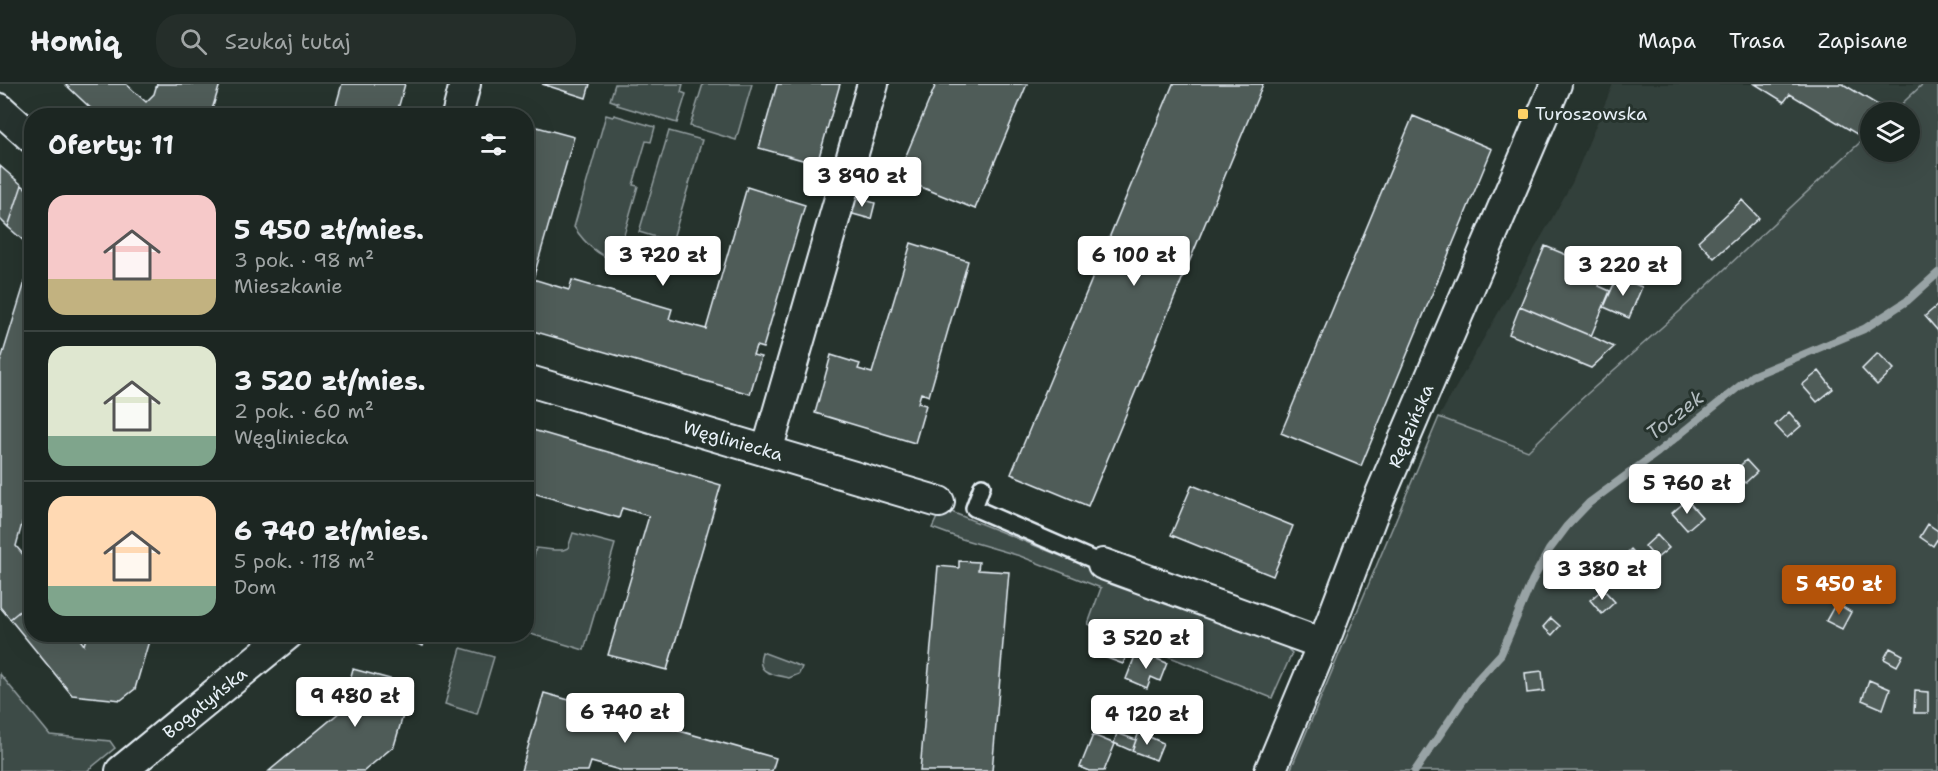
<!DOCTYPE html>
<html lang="pl">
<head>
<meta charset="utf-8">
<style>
	:root { --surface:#1c2622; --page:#252e2a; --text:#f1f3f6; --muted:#a0a5a5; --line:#3a4340; --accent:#b45309 }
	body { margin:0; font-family:"Shantell Sans",sans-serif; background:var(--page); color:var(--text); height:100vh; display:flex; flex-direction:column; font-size:22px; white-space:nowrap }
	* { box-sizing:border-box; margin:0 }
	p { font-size:20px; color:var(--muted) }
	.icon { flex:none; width:33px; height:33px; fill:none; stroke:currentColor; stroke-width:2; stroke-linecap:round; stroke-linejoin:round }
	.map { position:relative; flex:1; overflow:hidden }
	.details { position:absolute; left:24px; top:24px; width:510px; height:534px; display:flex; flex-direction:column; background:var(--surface); border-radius:24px; box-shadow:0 6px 24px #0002,0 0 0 2px var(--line) }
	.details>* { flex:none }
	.buttons { position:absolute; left:1860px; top:18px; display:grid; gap:12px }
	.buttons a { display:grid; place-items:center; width:60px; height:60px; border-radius:50%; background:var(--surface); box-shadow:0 6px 24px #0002,0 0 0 2px var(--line); font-size:30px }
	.price { position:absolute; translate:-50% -51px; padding:0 14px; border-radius:6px; background:#fff; color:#222; font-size:20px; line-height:39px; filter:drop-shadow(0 2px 3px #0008) }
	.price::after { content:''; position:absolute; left:50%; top:36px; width:18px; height:14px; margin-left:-9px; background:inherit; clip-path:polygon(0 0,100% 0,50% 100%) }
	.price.current { background:var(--accent); color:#fff }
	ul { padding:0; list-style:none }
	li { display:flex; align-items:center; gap:18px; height:150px; padding:0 24px }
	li+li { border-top:2px solid var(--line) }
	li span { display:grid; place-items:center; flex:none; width:168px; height:120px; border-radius:18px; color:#555 }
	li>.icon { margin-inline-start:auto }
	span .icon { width:72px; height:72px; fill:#fffc; stroke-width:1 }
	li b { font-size:26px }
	h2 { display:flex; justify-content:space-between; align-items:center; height:72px; padding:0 24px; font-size:26px }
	header { display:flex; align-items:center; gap:36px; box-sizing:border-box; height:84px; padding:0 30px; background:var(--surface); border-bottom:2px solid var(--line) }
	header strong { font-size:28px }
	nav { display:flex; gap:33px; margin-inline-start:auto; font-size:21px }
	.search { width:420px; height:54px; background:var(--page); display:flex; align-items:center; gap:15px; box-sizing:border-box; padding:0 21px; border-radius:24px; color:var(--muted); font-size:22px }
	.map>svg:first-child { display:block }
	.built { fill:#333f3a }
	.green { fill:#3e4b47; stroke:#939ea0; stroke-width:1.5 }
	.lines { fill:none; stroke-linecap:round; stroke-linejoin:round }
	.stream { stroke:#98a3a5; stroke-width:8 }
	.building { fill:#505c59; stroke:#e8f1f8; stroke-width:1.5 }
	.lane-casing { stroke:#e8f1f8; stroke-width:20 }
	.street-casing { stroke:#e8f1f8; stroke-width:34 }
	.lane { stroke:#26332d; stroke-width:15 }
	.street { stroke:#26332d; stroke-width:30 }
	.poi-dot { fill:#ffd166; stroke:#26332d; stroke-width:2 }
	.labels { text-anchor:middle; stroke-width:6; stroke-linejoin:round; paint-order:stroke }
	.poi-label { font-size:18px; fill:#e8f1f8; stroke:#26332d; text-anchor:start }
	.street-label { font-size:18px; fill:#e8f1f8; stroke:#26332d }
	.water-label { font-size:20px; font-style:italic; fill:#b3bdc0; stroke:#26332d }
</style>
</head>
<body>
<header>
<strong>Homiq</strong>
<div class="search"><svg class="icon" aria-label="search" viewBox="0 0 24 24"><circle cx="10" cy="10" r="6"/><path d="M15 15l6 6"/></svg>Szukaj tutaj</div>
<nav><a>Mapa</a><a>Trasa</a><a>Zapisane</a></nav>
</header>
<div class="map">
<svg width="1938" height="687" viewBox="0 0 1938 687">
	<rect width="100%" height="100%" fill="#26332d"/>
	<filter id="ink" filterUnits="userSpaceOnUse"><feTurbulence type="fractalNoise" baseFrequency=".0167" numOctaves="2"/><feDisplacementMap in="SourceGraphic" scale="12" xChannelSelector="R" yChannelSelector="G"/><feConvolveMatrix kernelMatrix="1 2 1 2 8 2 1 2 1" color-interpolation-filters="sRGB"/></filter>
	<g filter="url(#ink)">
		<path class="built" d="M1613 0H1923L1893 28H1870V49L1680 227 1578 318 1527 368 1439 333 1572 99Z"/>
		<path class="green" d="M615 0H683L681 8 686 10 677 39 617 21 618 19 610 16Z
			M703 0H752L736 56 690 42Z
			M1923 0H1938V687H1290L1439 333 1528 367 1578 318 1680 227 1870 49V68H1910V28H1893Z
			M606 31 613 33 614 31 655 43 651 58 646 57 633 101 638 102 619 168 617 167 614 176C596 171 584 158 574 143Z
			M669 47 702 56 672 158 639 148Z
			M943 421 954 429 1285 562 1292 569 1272 614 1088 540 1101 504 1020 472 962 455 932 444Z
			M573 449 615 460 584 566 527 549V498L536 464 554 466H563L568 464Z
			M461 564 494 573 477 630 445 620Z
			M762 568 802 583 799 590 789 594C772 590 755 590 762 568Z
			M0 590 50 651 110 657 115 664 87 687H0Z"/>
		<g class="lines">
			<path class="stream" d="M1415 687 1477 596 1501 570 1532 497 1549 466 1567 442 1589 419 1658 368 1752 292 1864 245 1907 217 1938 189"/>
		</g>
		<path class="building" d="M65 0H126L146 18 154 10 157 0H220L210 32H99Z
			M342 0H405L396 32H333Z
			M542 0H590L586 14Z
			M777 0H840L817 80 759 64Z
			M936 0H1027L975 125 897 93Z
			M1173 0H1263L1088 422 1011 390Z
			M1755 0H1843L1878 21 1874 28H1870V34L1860 52 1790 10 1784 18Z
			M1413 32 1492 65 1361 382 1281 349Z
			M526 40 574 53 533 195 569 206 572 196 672 225 669 235 706 245 747 103 805 121 763 264 756 262 753 271 761 273 750 310 526 245Z
			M0 82 22 101 8 143 0 135Z
			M22 101 32 110V164L8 143Z
			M854 113 875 119 871 135 849 129Z
			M1742 116 1759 134 1714 174 1698 157Z
			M911 159 968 177 929 312 921 309 918 319 926 321 915 359 815 329 831 271 860 280 858 285 872 289Z
			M1545 162 1605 187 1599 202 1610 207 1591 252 1520 222Z
			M32 175V391L22 424 26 425 16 462 32 481V517L10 535 0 523V279Z
			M1617 193 1642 203 1629 234 1604 223Z
			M1938 221V247L1925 232Z
			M1520 222 1591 252 1614 263 1591 284 1509 250Z
			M1878 269 1894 285 1877 301 1862 285Z
			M1819 287 1833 305 1817 318 1802 301Z
			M1789 328 1801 342 1787 354 1775 341Z
			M526 344 721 401 667 586 608 571 649 432 622 424 619 434 526 407Z
			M1746 376 1757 388 1745 399 1734 388Z
			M1724 394 1735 407 1722 418 1711 405Z
			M1192 401 1293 442 1273 492 1171 451Z
			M1687 416 1702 433 1687 446 1672 429Z
			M1928 440 1938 447V454L1933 462 1920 453Z
			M1657 451 1669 464 1656 475 1645 462Z
			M1631 465 1643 478 1631 488 1620 476Z
			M959 477 979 478 978 486 1009 488 992 687H920L938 482 959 484Z
			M1603 505 1615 518 1602 530 1590 516Z
			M32 517V550H76L84 561 87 550H151L135 605 121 616 72 611 10 535Z
			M1836 519 1851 528 1842 545 1826 537Z
			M1551 534 1560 542 1552 551 1543 543Z
			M389 550H427L423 562Z
			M1094 560 1126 572 1123 580 1091 568Z
			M1890 564 1903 571 1897 582 1884 575Z
			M1137 567 1167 579 1160 597 1151 593 1147 604 1126 595Z
			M353 585 412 601 394 662 364 687H269L341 627Z
			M1542 587 1544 607 1527 609 1525 589Z
			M1869 596 1890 605 1883 625 1862 616Z
			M1915 607 1928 608V629H1914Z
			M544 609 776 674 772 687H623L591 678 588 687H521Z
			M1139 648 1163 659 1156 676 1132 667Z
			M1117 649 1136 656 1132 667 1114 659Z
			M1093 651 1115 660 1104 687H1090L1080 683Z"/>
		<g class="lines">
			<g class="lane-casing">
				<path id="lane" d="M982 402 974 424 1103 480"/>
			</g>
			<g class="street-casing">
				<path id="street" d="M0 25 32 54
					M457 32 465 0
					M526 296 939 418
					M767 367 873 0
					M1103 480 1323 560
					M121 687 288 550
					M1270 687 1323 560 1372 431 1556 0"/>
			</g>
			<use href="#lane" class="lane"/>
			<use href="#street" class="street"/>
		</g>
	</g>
	<rect class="poi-dot" x="1517" y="24" width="12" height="12" rx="3"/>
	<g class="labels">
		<g class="poi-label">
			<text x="1535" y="36">Turoszowska</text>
		</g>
		<g class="street-label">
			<text transform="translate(1411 342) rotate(-67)" y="6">Rędzińska</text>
			<text transform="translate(733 357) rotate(16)" y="6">Węgliniecka</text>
			<text transform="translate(205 619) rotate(-39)" y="6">Bogatyńska</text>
		</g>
		<g class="water-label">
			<text transform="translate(1675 331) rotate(-38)" y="7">Toczek</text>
		</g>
	</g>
</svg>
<div class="buttons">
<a><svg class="icon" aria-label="layers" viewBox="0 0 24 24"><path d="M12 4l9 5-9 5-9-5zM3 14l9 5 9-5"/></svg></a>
</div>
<b class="price" style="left:862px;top:124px">3 890 zł</b>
<b class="price" style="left:663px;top:203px">3 720 zł</b>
<b class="price" style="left:1134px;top:203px">6 100 zł</b>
<b class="price" style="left:1623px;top:213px">3 220 zł</b>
<b class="price" style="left:1687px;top:431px">5 760 zł</b>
<b class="price" style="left:1602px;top:517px">3 380 zł</b>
<b class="price current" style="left:1839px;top:532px">5 450 zł</b>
<b class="price" style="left:1146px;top:586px">3 520 zł</b>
<b class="price" style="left:355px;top:644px">9 480 zł</b>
<b class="price" style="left:625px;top:660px">6 740 zł</b>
<b class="price" style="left:1147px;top:662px">4 120 zł</b>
<section class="details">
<h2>Oferty: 11<svg class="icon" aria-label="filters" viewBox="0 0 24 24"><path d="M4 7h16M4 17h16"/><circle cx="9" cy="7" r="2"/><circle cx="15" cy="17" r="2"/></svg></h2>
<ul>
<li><span style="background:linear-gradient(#f6c9c9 70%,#c2b280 0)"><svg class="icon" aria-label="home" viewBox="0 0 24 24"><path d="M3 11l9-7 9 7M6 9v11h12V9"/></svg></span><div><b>5 450 zł/mies.</b><p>3 pok. · 98 m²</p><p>Mieszkanie</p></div></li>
<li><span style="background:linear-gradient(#dfe7d0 75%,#7fa58c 0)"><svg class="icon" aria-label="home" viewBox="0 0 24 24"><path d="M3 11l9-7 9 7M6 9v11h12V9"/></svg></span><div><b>3 520 zł/mies.</b><p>2 pok. · 60 m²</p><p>Węgliniecka</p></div></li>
<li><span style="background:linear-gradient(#ffd9b3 75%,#7fa58c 0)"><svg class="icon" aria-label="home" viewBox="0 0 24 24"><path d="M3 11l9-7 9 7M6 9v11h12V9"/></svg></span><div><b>6 740 zł/mies.</b><p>5 pok. · 118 m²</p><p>Dom</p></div></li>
</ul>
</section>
</div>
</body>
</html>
